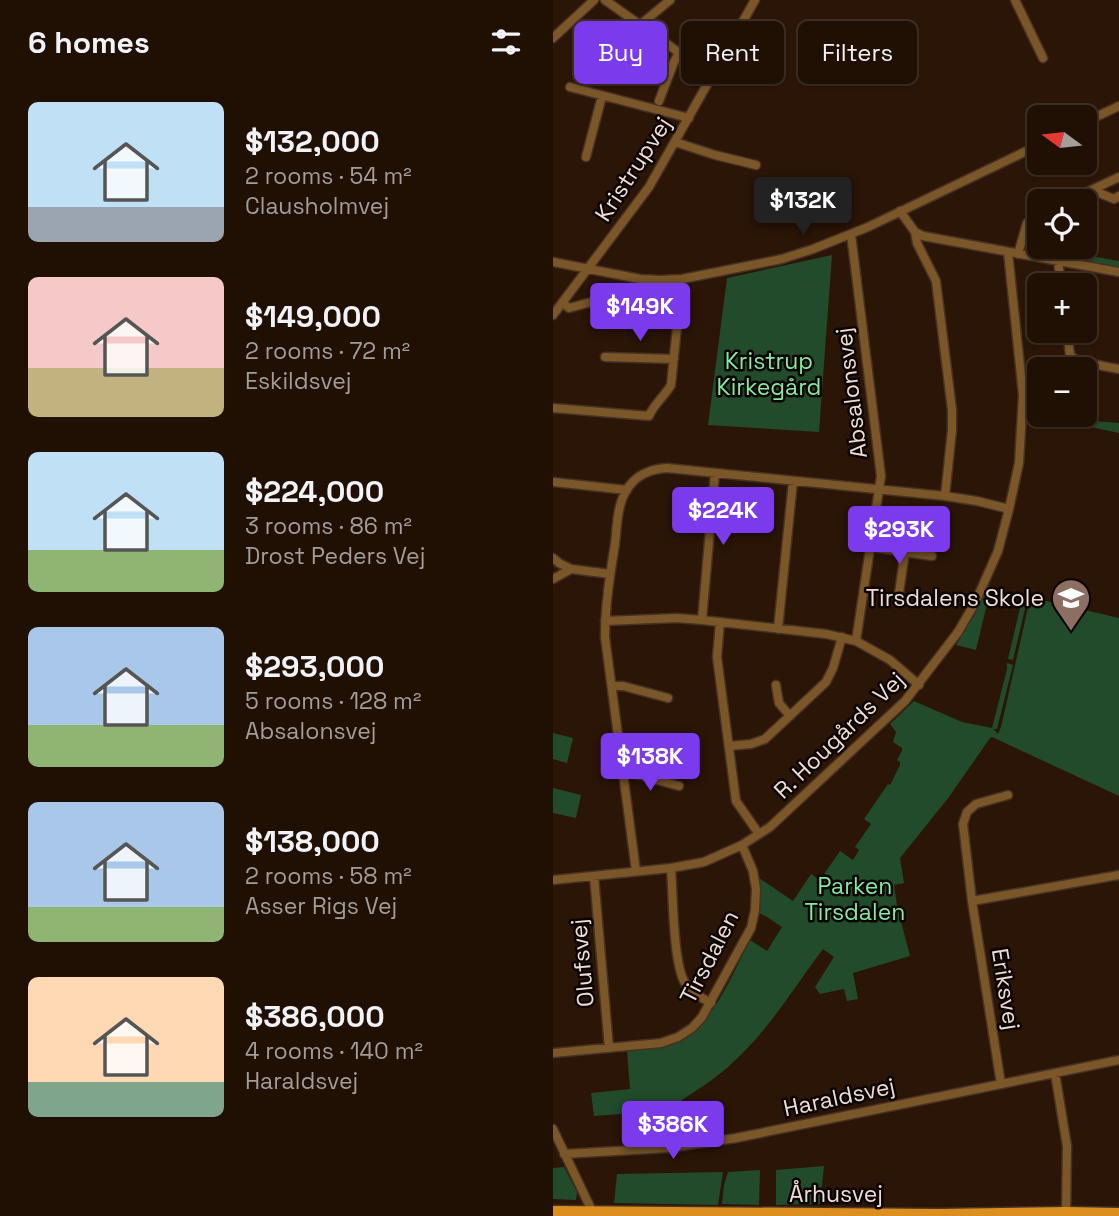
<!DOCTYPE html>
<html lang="en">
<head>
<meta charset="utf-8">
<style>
	:root { --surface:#201004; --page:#2d1e13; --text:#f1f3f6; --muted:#a29d9a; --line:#3d3026; --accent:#7c3aed }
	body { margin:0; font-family:"Space Grotesk",sans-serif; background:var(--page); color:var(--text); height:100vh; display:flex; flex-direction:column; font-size:26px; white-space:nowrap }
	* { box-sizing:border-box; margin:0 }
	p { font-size:23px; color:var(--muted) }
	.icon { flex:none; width:38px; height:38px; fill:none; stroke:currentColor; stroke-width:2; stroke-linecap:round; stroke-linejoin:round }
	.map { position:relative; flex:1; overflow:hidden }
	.drawer { display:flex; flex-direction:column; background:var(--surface); width:553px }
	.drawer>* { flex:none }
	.banner { position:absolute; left:21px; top:21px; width:439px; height:63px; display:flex; gap:14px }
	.needle { width:46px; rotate:285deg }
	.buttons { position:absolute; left:474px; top:105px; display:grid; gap:14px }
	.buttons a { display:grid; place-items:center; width:70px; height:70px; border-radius:10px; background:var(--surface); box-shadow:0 2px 5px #0004,0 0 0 2px var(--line); font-size:35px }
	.price { position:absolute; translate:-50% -60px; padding:0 16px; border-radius:7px; background:var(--accent); color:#fff; font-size:23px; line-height:46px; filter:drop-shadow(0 2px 4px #0008) }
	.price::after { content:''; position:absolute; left:50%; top:42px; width:21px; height:16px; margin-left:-10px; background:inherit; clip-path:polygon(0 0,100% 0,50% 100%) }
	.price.current { background:#222; color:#fff }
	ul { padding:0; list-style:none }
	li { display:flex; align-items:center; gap:21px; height:175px; padding:0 28px }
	li span { display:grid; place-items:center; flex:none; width:196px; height:140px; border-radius:10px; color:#555 }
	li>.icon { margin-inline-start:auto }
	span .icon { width:84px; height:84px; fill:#fffc; stroke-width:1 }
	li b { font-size:30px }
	h2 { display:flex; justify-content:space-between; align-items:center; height:84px; padding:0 28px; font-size:30px }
	.tag { padding:0 24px; border-radius:10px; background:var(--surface); box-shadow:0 2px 5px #0004,0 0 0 2px var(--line); font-size:24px; line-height:63px }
	.tag.current { background:var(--accent); color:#fff }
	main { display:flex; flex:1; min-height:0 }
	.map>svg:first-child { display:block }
	.green { fill:#214b2b }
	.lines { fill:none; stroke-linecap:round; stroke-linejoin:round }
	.minor-casing { stroke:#463123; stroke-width:11 }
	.major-casing { stroke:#463123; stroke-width:13 }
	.minor { stroke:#7a5629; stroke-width:8 }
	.major { stroke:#dc8f1e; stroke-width:10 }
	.labels { text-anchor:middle; stroke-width:5; stroke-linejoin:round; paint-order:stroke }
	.street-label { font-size:23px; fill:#edddd4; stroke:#0c0401 }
	.park-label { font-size:23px; fill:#86e99c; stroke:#0c0401 }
	.poi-label { font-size:23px; fill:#edddd4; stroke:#0c0401; text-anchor:end }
</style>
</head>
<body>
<main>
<section class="drawer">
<h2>6 homes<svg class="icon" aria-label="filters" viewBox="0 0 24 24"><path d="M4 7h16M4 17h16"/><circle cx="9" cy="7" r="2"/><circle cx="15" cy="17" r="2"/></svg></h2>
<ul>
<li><span style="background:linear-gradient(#bfe0f5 75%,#9aa5b1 0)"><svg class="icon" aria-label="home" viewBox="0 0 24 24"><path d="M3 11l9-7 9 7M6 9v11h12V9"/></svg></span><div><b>$132,000</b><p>2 rooms · 54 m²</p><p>Clausholmvej</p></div></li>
<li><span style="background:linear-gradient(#f6c9c9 65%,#c2b280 0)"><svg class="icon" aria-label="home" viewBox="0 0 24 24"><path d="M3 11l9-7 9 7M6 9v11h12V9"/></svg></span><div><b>$149,000</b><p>2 rooms · 72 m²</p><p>Eskildsvej</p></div></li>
<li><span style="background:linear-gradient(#bfe0f5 70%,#8fb573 0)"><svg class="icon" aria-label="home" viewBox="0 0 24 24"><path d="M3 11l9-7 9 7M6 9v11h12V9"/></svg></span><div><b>$224,000</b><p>3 rooms · 86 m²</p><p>Drost Peders Vej</p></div></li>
<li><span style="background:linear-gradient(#a9c7e8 70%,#8fb573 0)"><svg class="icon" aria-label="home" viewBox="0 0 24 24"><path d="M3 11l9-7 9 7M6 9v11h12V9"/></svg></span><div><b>$293,000</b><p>5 rooms · 128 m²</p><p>Absalonsvej</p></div></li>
<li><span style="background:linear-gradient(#a9c7e8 75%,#8fb573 0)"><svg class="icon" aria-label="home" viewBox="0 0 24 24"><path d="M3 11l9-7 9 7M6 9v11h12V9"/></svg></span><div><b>$138,000</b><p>2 rooms · 58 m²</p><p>Asser Rigs Vej</p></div></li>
<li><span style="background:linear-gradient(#ffd9b3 75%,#7fa58c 0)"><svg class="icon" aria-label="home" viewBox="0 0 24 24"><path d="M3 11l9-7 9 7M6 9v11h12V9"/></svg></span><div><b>$386,000</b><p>4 rooms · 140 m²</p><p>Haraldsvej</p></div></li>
</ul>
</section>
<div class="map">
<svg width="566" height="1216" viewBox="0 0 566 1216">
	<rect width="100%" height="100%" fill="#2b1506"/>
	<path class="green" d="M474 245 566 261V268L479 254 473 250Z
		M279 255 266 432 155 425 174 278Z
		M491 417 566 423V433Z
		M436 586 438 587 423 650 403 645 422 614Z
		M470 595 475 596 460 660 455 659Z
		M480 598 566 618V796L439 737 437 738 396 797 347 858 351 883 341 885 344 906 357 956 300 973 305 999 294 1001 291 989 267 994 262 987 281 957 270 949C240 989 214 1033 175 1067 157 1083 134 1096 114 1110L116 1142 111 1143 110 1111 41 1116 38 1093 77 1089 74 1051C88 1049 103 1049 117 1045 159 1030 178 976 197 940L214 951 229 927 214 917 206 913 208 896 206 878 240 901 258 874 267 880 287 851 300 860 306 850 302 847 318 824 311 819 335 784 337 785 347 765V762L344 760 349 751V748L340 742 343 732 337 724 361 701 409 722 439 728 454 669V663L460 665 444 729H440L445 734 448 727 477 599Z
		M0 733 20 738 14 763 0 759Z
		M0 788 28 795 23 818 0 813Z
		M271 1166 267 1204 223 1205V1170Z
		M11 1167 24 1192 23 1200 0 1199V1168Z
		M207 1170 206 1205 169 1204 171 1185 175 1172Z
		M170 1172 165 1205 61 1203 64 1174Z"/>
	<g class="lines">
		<g class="minor-casing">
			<path id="minor" d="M52 0 159 76
				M462 0 490 58
				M87 25 117 0
				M0 38 41 0
				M17 87 136 118
				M106 101 121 62 126 53
				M532 122 566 106
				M122 142 162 155 203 165
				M33 157 49 96
				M539 190 561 199 566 196
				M515 201 566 177
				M347 211 362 232 370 236 566 272
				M362 232 364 243 383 281 399 410V430L392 496
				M298 234 328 476 303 641
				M465 254 474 223 486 215
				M505 261 508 285
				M0 262 87 279 107 280 129 279 229 259 260 249 315 227 486 145
				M10 303 16 308 86 289 87 279
				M0 315 96 187 202 0
				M514 331 517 355 524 361 566 369
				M52 357 121 359
				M0 408 96 416C101 404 111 397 118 385L129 279
				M0 482 74 490
				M318 547 379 556
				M0 558 6 563 18 569
				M0 579 18 569 57 574
				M345 600 352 552
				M149 620 162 473
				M52 621 124 618 149 620 273 634 303 641 321 651 337 660 366 685
				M167 622 164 657 183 801 206 834
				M225 629 240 481
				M223 685 226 703 237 716
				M59 686H70L115 698
				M176 746 198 744 212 739 273 682 280 668 289 637
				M70 773H79L126 786
				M118 868C120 894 120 964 132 983 139 992 148 998 158 1003
				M83 871 52 637C52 606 57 575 62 544 64 527 64 506 73 491 82 475 97 469 114 468L392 496 424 501 456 509
				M41 876 56 1048
				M0 880 118 868 151 862 189 845 217 827 352 701 405 632 422 603 445 551 456 509 466 463 470 395 455 252
				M419 901 566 875
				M0 1053 108 1043 125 1037 139 1028 149 1017 198 928 202 910 203 889 200 871 189 845
				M502 1073 514 1146 513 1216
				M448 1084 419 901 410 824 414 812 423 804 455 795
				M0 1129 41 1215
				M11 1154 115 1148 183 1138 566 1060"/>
		</g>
		<g class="major-casing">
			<path id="major" d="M0 1211 386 1214 513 1212 566 1213"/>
		</g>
		<use href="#minor" class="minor"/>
		<use href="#major" class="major"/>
	</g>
	<defs>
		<g id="school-pin" transform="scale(2.0125)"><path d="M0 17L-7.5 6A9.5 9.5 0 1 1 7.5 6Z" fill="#8d6e63" stroke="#0c0401"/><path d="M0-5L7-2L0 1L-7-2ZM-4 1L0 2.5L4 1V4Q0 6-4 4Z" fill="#fff"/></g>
	</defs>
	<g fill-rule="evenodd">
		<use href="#school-pin" x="518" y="598"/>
	</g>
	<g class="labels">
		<g class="street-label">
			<text transform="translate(80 169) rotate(-57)" y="8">Kristrupvej</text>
			<text transform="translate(298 393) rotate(-97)" y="8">Absalonsvej</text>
			<text transform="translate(286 735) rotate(-44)" y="8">R. Hougårds Vej</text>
			<text transform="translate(156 957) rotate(-63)" y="8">Tirsdalen</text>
			<text transform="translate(29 963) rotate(-95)" y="8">Olufsvej</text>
			<text transform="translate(453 989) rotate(81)" y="8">Eriksvej</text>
			<text transform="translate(286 1097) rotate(-12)" y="8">Haraldsvej</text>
			<text x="283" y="1202">Århusvej</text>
		</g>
		<g class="park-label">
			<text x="216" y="369">Kristrup<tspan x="216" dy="26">Kirkegård</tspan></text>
			<text x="302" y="894">Parken<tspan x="302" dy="26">Tirsdalen</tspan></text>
		</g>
		<g class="poi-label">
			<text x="491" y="606">Tirsdalens Skole</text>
		</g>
	</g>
</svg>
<div class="buttons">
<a><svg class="needle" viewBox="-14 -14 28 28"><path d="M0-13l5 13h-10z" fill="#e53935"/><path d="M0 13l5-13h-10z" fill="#a29d9a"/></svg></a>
<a><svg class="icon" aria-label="locate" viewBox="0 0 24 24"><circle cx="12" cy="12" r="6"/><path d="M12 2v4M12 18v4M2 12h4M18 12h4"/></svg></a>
<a>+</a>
<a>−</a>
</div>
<b class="price current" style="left:250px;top:237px">$132K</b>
<b class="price" style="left:87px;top:343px">$149K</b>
<b class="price" style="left:170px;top:547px">$224K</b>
<b class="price" style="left:346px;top:566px">$293K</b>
<b class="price" style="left:97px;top:793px">$138K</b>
<b class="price" style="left:120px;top:1161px">$386K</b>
<div class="banner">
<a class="tag current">Buy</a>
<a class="tag">Rent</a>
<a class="tag">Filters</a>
</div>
</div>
</main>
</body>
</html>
